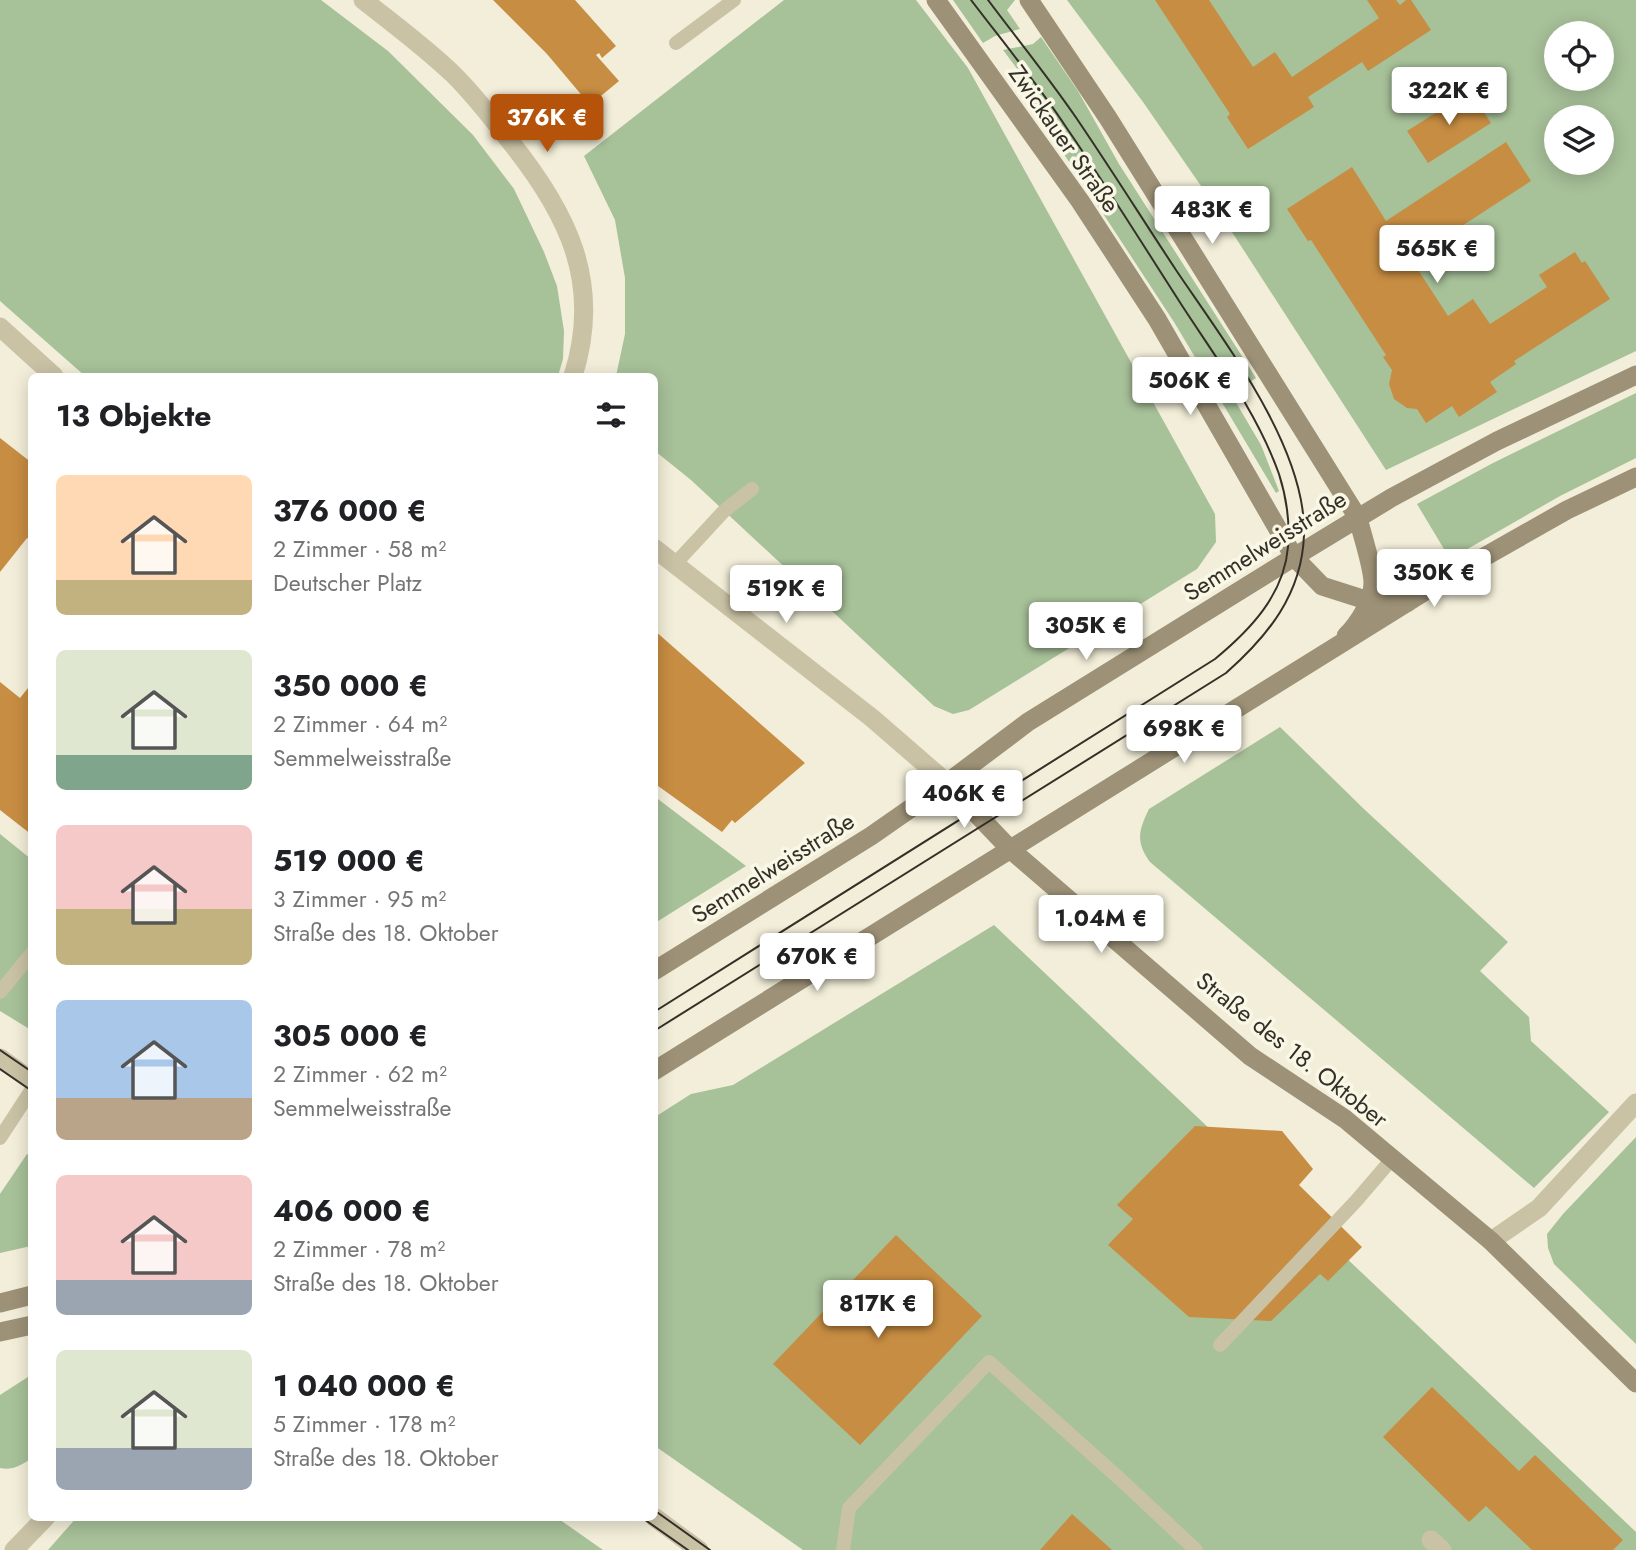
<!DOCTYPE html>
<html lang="de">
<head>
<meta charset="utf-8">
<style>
	:root { --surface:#fff; --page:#f6f6f6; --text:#202124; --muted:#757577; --accent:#b45309 }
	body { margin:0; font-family:Jost,sans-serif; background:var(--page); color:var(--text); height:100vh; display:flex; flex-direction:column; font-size:26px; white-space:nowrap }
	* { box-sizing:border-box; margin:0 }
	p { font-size:23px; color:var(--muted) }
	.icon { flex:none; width:38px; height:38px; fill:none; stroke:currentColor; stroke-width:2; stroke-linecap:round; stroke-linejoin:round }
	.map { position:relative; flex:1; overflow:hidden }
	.panel { position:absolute; left:28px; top:373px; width:630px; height:1148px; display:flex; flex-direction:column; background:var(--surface); border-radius:10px; box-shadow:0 4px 18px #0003 }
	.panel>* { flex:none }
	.buttons { position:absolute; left:1544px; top:21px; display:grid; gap:14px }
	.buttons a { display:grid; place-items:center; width:70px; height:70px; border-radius:50%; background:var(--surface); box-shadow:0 4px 18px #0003; font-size:35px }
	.price { position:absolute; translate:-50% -60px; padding:0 16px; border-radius:7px; background:#fff; color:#222; font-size:23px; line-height:46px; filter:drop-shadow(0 2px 4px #0008) }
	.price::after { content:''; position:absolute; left:50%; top:42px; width:21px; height:16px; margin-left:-10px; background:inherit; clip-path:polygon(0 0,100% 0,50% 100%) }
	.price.current { background:var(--accent); color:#fff }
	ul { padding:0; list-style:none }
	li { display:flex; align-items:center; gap:21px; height:175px; padding:0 28px }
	li span { display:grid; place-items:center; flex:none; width:196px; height:140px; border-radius:10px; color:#555 }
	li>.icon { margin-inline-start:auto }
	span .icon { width:84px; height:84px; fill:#fffc; stroke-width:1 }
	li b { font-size:30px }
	h2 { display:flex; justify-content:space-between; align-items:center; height:84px; padding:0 28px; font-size:30px }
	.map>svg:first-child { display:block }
	.green { fill:#a7c199; fill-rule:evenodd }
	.building { fill:#c78d42 }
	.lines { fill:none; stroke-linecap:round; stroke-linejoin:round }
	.service { stroke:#cac2a5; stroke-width:14 }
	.minor { stroke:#cac2a5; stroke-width:19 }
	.secondary { stroke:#9d9177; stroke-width:19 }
	.tram { stroke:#353027; stroke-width:2 }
	.labels { text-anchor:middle; stroke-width:7; stroke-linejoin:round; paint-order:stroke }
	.street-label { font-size:24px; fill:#353027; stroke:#f9f7e6 }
</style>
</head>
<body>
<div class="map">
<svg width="1636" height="1550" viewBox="0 0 1636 1550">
	<rect width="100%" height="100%" fill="#f2eed9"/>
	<path class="green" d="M0 0H321L388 51 473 135 514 189 544 252 557 286 564 331 563 359 558 376H85L0 301Z
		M784 0H916L968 68 1215 514 1216 542 1197 569 969 710 953 714 934 706 691 480 655 451 654 376H616L625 334V278L615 220 584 156Z
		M953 0H1015L1007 10 1020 29 995 36 983 43Z
		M1067 0H1636V351L1386 470 1219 212 1143 102ZM1556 33H1601V79H1556ZM1556 117H1601V163H1556Z
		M1041 37 1078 91 1119 164 1256 378 1231 394 1261 445 1279 491 1276 493 1174 322 1068 160 1009 77 1018 70 1003 50 1033 44Z
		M1636 393V458L1560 496 1450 559 1417 504 1493 463Z
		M1280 727 1365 810 1508 942 1480 971 1529 1017 1531 1041 1609 1112 1534 1188 1150 862C1135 841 1139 830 1149 809Z
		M654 796 746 866 655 923H654Z
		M0 834 31 859V1030L0 1011Z
		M994 925 1636 1532V1550H803L655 1446V1117L691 1094 733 1085Z
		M1636 1137V1344L1554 1264 1548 1248 1547 1234 1563 1214Z
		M27 1154 32 1157 31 1246 0 1253V1194Z
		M31 1375V1459C21 1465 12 1471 0 1468V1395Z
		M77 1517H556L603 1550H48Z"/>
	<path class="building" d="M493 0H575L616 46 602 58 599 53 596 55 619 81 590 105 547 54Z
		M1155 0H1209L1253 67 1275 52 1292 77 1379 18 1367 0H1396L1400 5 1406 0H1411L1431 30 1368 71 1362 62 1308 97 1314 107 1248 149 1227 117 1230 114Z
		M1470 91 1491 123 1428 163 1407 131Z
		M1506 142 1531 181 1411 259 1448 316 1473 299 1490 324 1547 287 1539 275 1575 252 1582 263 1585 261 1610 299 1514 361 1516 364 1490 382 1497 392 1459 417 1452 406 1426 423 1417 409 1407 408 1394 399 1389 384 1392 370 1383 357 1386 355 1311 240 1308 241 1287 209 1352 167 1386 221Z
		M0 438 32 463V541L27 538 0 572Z
		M654 630 805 763 735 823 732 820 722 832 654 783Z
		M0 682 20 698 32 683V835L0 810Z
		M1195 1126 1282 1131 1313 1169 1299 1185 1362 1247 1328 1281 1320 1274 1271 1321 1189 1317 1108 1245 1133 1219 1117 1205Z
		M896 1235 982 1316 860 1445 773 1364Z
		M1432 1387 1519 1471 1535 1455 1623 1540 1613 1550H1532L1486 1506 1469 1522 1383 1437Z
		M1072 1514 1112 1550H1040Z"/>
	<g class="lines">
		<path class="service" d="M676 43 734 0
			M675 564 724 511 752 489
			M0 992 32 953
			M0 1138 32 1089
			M1220 1345 1356 1201 1392 1159
			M843 1550 849 1508 989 1362 1120 1479 1196 1550"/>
		<path class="minor" d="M363 0C394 24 426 48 454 75 474 95 492 118 509 140 567 212 603 282 573 376
			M0 327 54 376
			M654 548 872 718 947 783
			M0 1058 32 1081
			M1491 1241 1539 1208 1636 1103
			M654 1517 699 1550
			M1431 1540 1442 1550
			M14 1550 46 1517"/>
		<path class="secondary" d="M936 0 1080 201 1157 319 1294 557 1322 586 1369 601 1407 603
			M1029 0 1108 118 1358 518C1362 535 1373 567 1373 583 1373 601 1358 624 1346 636
			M947 783 1010 849 1250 1056 1345 1119 1491 1241 1636 1383
			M654 971 871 836 947 783 1028 722 1294 557 1391 498 1497 441 1636 375
			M654 1071 1440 582 1567 510 1636 477
			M0 1303 32 1295
			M0 1332 32 1325"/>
		<path class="tram" d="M654 1012 1215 659C1250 630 1284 595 1288 547 1290 523 1286 496 1279 474 1257 412 1216 358 1181 304 1143 245 1106 185 1066 127 1037 83 1003 42 971 0
			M654 1031 1226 673C1268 636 1302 594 1304 535 1307 448 1223 340 1176 270 1143 220 1111 169 1077 119 1049 78 1018 40 988 0
			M0 1050 32 1072
			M0 1069 32 1091
			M654 1510 710 1550
			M641 1517 688 1550"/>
	</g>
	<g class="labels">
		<g class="street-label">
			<text transform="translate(1064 139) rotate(55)" y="8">Zwickauer Straße</text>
			<text transform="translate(1265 546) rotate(-32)" y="8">Semmelweisstraße</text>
			<text transform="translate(773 868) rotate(-32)" y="8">Semmelweisstraße</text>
			<text transform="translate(1292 1050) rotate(38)" y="8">Straße des 18. Oktober</text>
		</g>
	</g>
</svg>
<div class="buttons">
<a><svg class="icon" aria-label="locate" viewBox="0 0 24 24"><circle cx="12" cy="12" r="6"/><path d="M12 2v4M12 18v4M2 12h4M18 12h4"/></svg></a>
<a><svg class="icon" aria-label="layers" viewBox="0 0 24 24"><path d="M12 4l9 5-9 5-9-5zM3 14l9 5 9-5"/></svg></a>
</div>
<b class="price" style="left:1449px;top:127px">322K €</b>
<b class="price current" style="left:547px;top:154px">376K €</b>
<b class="price" style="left:1212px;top:246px">483K €</b>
<b class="price" style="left:1437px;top:285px">565K €</b>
<b class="price" style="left:1190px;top:417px">506K €</b>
<b class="price" style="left:1434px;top:609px">350K €</b>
<b class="price" style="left:786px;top:625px">519K €</b>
<b class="price" style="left:1086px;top:662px">305K €</b>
<b class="price" style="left:1184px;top:765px">698K €</b>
<b class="price" style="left:964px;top:830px">406K €</b>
<b class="price" style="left:1101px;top:955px">1.04M €</b>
<b class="price" style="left:817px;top:993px">670K €</b>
<b class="price" style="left:878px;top:1340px">817K €</b>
<section class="panel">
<h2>13 Objekte<svg class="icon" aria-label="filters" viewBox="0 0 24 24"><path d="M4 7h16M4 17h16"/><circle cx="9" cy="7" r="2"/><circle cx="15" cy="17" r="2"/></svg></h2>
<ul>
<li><span style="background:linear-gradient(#ffd9b3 75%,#c2b280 0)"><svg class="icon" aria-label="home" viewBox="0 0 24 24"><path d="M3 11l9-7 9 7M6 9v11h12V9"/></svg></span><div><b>376 000 €</b><p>2 Zimmer · 58 m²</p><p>Deutscher Platz</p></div></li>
<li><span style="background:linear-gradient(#dfe7d0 75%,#7fa58c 0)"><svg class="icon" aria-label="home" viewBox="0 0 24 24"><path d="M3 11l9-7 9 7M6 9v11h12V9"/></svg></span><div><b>350 000 €</b><p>2 Zimmer · 64 m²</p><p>Semmelweisstraße</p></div></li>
<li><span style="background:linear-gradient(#f6c9c9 60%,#c2b280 0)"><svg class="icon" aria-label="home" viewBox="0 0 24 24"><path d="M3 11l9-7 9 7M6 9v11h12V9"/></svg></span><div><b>519 000 €</b><p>3 Zimmer · 95 m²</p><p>Straße des 18. Oktober</p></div></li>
<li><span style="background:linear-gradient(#a9c7e8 70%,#b9a48a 0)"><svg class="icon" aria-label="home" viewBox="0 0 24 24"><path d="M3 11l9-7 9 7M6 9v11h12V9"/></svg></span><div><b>305 000 €</b><p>2 Zimmer · 62 m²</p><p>Semmelweisstraße</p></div></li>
<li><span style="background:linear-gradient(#f6c9c9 75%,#9aa5b1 0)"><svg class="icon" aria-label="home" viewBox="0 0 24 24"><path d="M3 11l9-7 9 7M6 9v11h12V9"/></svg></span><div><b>406 000 €</b><p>2 Zimmer · 78 m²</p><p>Straße des 18. Oktober</p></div></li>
<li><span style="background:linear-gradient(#dfe7d0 70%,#9aa5b1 0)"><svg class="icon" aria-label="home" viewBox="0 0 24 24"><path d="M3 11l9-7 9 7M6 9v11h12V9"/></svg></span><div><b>1 040 000 €</b><p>5 Zimmer · 178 m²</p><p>Straße des 18. Oktober</p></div></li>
</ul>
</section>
</div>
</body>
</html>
